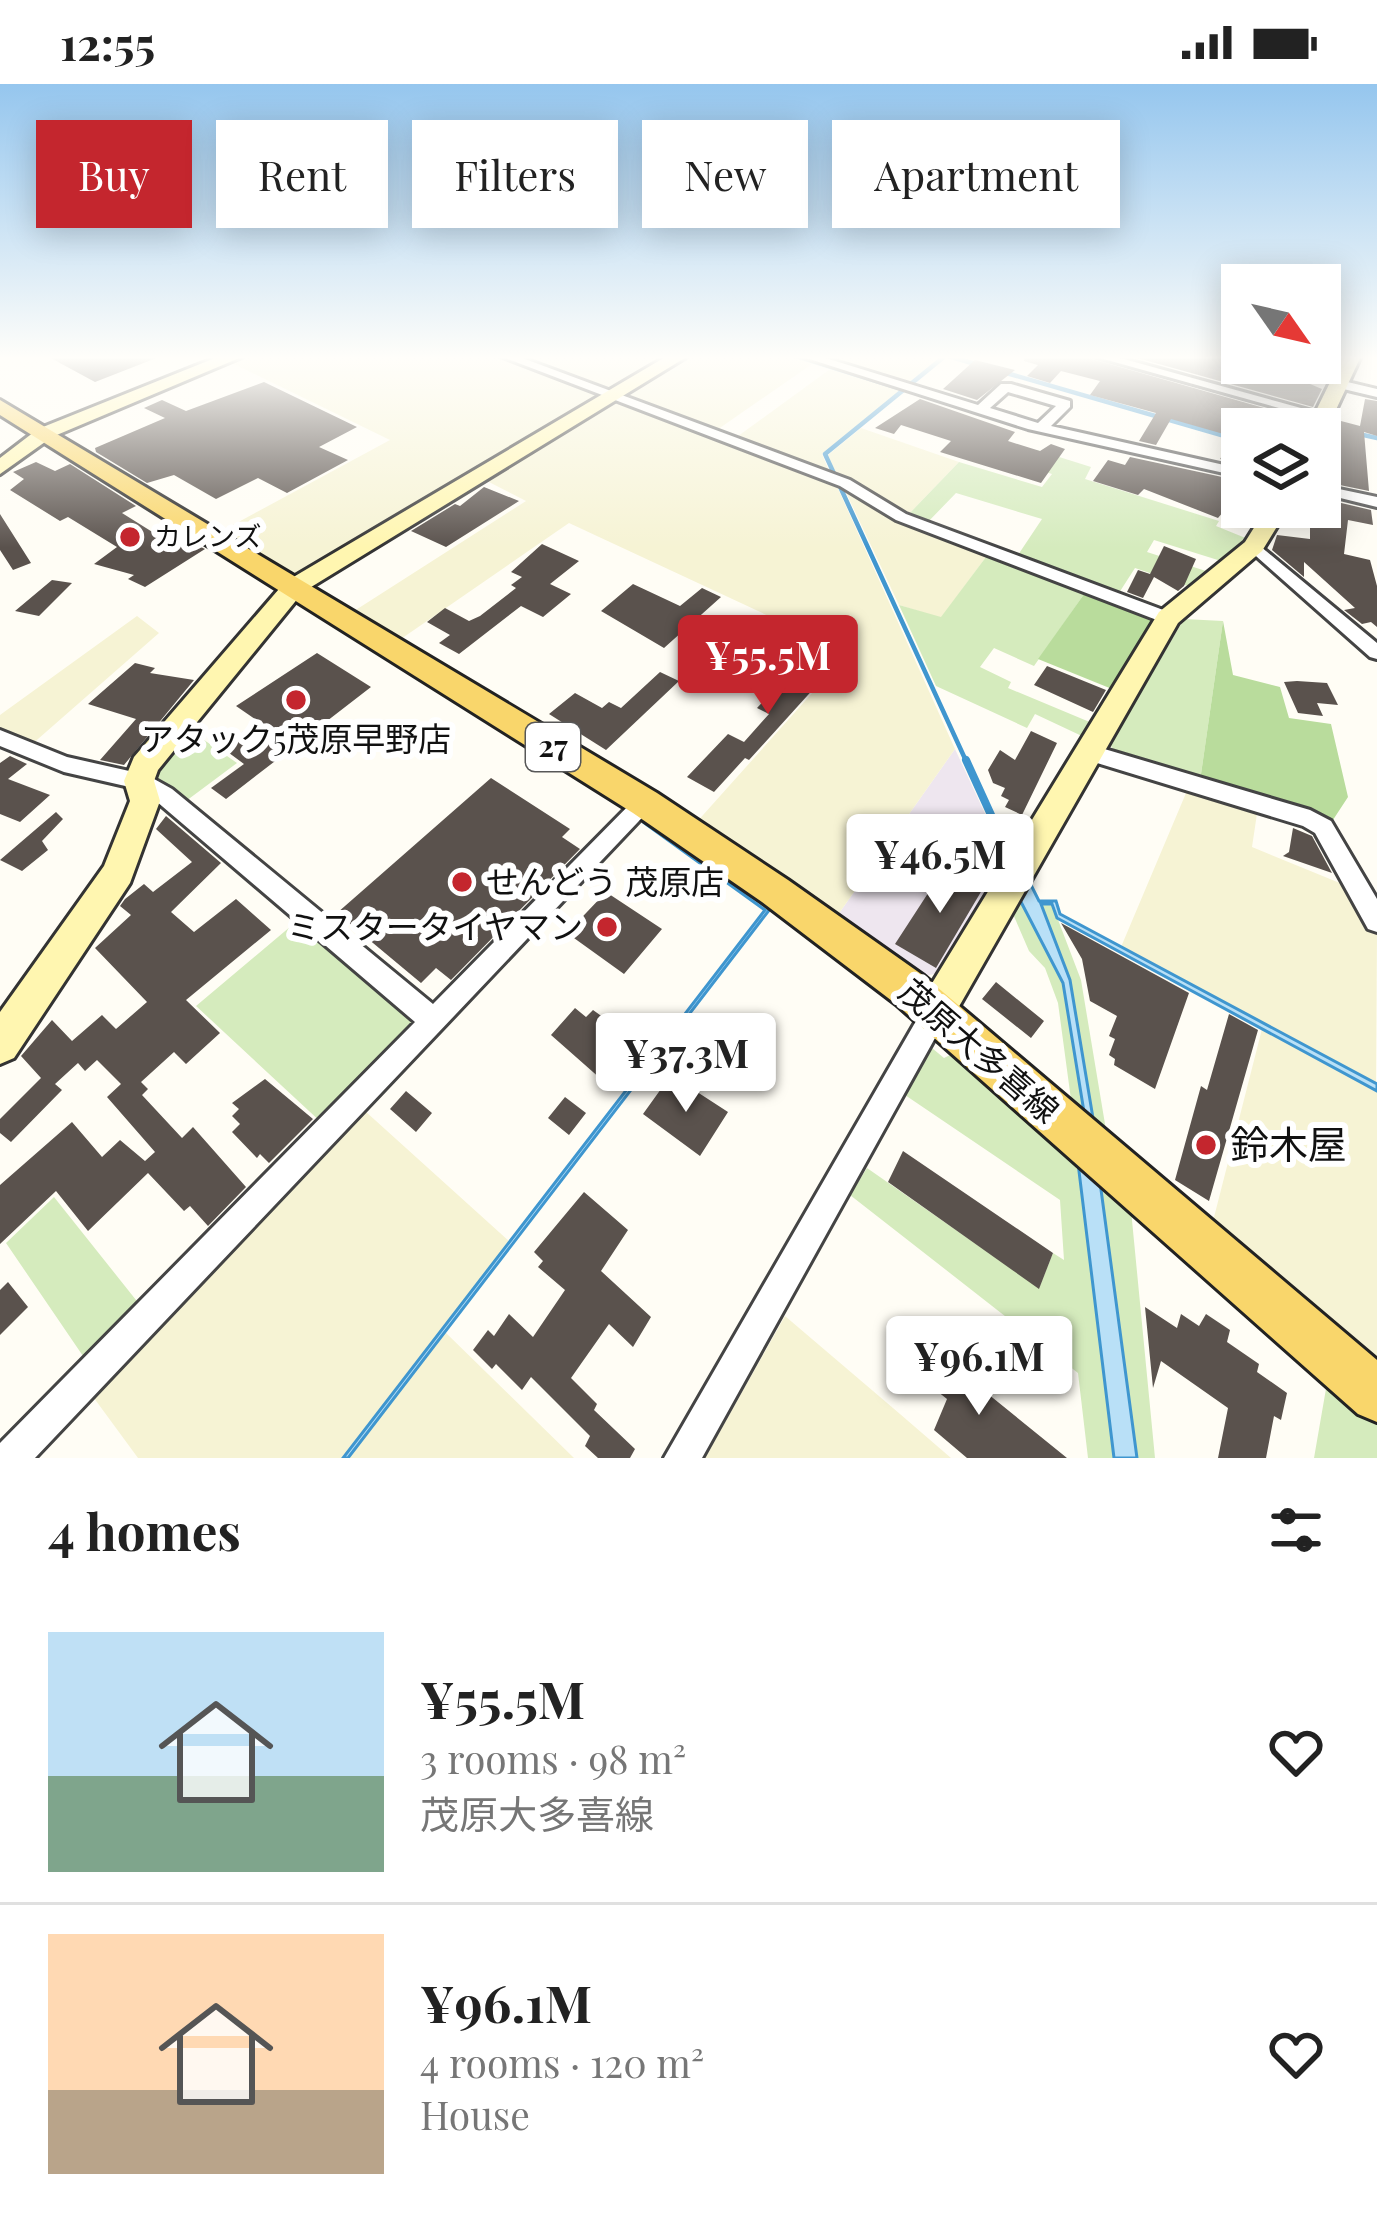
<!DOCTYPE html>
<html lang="en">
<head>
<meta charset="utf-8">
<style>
	:root { --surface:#fff; --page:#f2f2f2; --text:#222; --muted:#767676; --line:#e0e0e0; --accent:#c4262e }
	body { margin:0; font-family:"Playfair Display","Noto Sans JP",serif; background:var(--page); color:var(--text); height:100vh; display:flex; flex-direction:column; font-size:45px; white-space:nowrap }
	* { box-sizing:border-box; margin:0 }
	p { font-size:39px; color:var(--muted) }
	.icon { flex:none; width:66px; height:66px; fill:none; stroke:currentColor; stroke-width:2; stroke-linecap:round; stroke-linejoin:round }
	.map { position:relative; height:1374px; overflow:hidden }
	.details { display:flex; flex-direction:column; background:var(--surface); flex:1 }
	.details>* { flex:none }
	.guide { position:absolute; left:36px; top:36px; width:1305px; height:108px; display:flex; gap:24px }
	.needle { width:78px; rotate:124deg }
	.buttons { position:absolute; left:1221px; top:180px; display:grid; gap:24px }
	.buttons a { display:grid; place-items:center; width:120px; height:120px; border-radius:0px; background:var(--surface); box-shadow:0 6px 30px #0003; font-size:60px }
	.price { position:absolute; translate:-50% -102px; padding:0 27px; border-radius:12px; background:#fff; color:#222; font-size:39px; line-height:78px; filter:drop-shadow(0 3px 6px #0008) }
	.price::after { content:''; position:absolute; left:50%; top:72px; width:36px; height:27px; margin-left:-18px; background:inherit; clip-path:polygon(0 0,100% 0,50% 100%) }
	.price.current { background:var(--accent); color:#fff }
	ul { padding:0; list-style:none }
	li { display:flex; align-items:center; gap:36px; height:300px; padding:0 48px }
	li+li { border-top:3px solid var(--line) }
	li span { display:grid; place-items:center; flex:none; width:336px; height:240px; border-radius:0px; color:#555 }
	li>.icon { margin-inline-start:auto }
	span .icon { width:144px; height:144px; fill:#fffc; stroke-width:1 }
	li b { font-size:51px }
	h2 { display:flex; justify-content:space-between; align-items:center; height:144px; padding:0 48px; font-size:51px }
	.tag { padding:0 42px; border-radius:0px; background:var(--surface); box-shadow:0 6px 30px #0003; font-size:42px; line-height:108px }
	.tag.current { background:var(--accent); color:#fff }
	.status { display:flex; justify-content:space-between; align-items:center; height:84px; padding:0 60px; background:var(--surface); direction:ltr }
	.status svg { height:33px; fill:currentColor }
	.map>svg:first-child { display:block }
	.industrial { fill:#eee6ef }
	.farmland { fill:#f6f3d4 }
	.green { fill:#d5ebbd }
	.forest { fill:#b9dc9c }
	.water { fill:#b9e0f7; stroke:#3f96cf; stroke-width:3 }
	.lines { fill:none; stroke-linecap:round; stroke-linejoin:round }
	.stream-far1 { stroke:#3f96cf; stroke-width:4.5 }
	.stream { stroke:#3f96cf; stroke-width:8 }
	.building { fill:#5a524d }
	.street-casing { stroke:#444; stroke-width:6 }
	.secondary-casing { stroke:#333; stroke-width:6 }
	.primary-casing { stroke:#222; stroke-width:6 }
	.street { fill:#fff; fill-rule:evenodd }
	.secondary { fill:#fff6b0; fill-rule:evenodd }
	.primary { fill:#f9d66b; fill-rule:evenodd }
	.poi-dot { fill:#c4262e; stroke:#fff; stroke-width:4.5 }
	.labels { text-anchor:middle; stroke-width:12; stroke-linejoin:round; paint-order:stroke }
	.far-poi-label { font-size:27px; fill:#111; stroke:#fff; text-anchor:start }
	.shield { fill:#fff; stroke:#585858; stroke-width:3 }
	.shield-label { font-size:30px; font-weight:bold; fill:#111 }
	.poi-label { font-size:33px; fill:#111; stroke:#fff }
	.street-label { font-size:33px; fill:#111; stroke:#fff }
	.near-poi-label { font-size:39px; fill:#111; stroke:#fff; text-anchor:start }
</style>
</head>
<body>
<div class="status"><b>12:55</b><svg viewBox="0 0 49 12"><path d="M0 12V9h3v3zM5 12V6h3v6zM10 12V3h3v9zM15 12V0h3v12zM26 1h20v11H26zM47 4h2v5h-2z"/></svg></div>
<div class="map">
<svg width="1377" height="1374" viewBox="0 0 1377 1374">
	<rect width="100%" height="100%" fill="#fffdf5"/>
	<path class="industrial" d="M955 665 1007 777 940 889 913 894 835 835Z"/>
	<path class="farmland" d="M246 272H502L604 310 309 488 288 490 220 448 390 356 230 278Z
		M510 272H672L612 308Z
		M694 272H796L815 278 714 348 623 315Z
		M811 272H945L908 302Z
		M833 283 904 305 822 370 831 392 734 355Z
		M619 316 835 398 955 665 835 835 695 740 848 569 569 439 398 557 351 529 526 417 487 397Z
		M861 344 959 378 907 432 838 395 828 371Z
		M842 400 989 469 941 534 899 521Z
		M137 532 159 549 30 662 0 649V631Z
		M1189 702 1258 723 1252 763 1352 804 1377 848 1376 1000 1121 863Z
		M1262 945 1377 1007V1287L1211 1145Z
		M365 1027 510 1158 343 1374H138L91 1310Z
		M785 1232 900 1330 951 1374H705Z
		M445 1248 574 1374H348Z"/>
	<path class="green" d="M1037 366 1091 383 1085 395 1219 437 1216 442 1248 455 1221 477 1154 456 1147 468 1209 488 1191 503 1135 484 1117 512 1016 474 1042 435 956 409 926 440 907 432 959 378 1042 403 1052 390 1024 381Z
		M989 469 1087 506 1034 582 994 564 980 583 1011 598 1008 604 1092 639 1084 653 1035 630 1027 644 936 602 899 521 941 533Z
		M1184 535 1223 537 1200 697 1121 674 1110 661Z
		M187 644 237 679 186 717 154 692 155 684Z
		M1020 816 1063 899 1085 1034 1072 1023 1058 919 1045 884 1029 867 1013 830Z
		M1040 820H1052L1081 896 1107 1052 1094 1040 1070 896Z
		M297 837 418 940 323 1040 196 922Z
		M932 964 944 974 950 971 1078 1079 1114 1374H1088L1078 1289 850 1111 867 1084 1039 1204 1053 1169 1064 1176 1060 1116 905 1011Z
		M1100 1098 1131 1126 1155 1374H1137Z
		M54 1113 140 1221 92 1270 83 1272 6 1159Z
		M1327 1299 1377 1341V1374H1314Z"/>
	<path class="forest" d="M1087 506 1153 534 1112 605 1038 575Z
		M1223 537 1233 591 1280 603 1289 634 1331 640 1348 713 1329 742 1200 697Z"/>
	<path class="water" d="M643 738 770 825 348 1374H343L765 826Z
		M1030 799 1039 817H1056L1060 830 1377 1000V1007L1057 834 1052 820H1041L1070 896 1094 1040 1085 1034 1063 899 1020 816Z
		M1078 1079 1100 1098 1137 1374H1114Z"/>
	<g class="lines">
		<path class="stream-far1" d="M796 272 902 305
			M945 272 825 370 967 679
			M948 272 979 281
			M1003 288 1242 357
			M1359 350 1377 354"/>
		<path class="stream" d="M966 676 1012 777"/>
	</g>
	<path class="building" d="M47 272H158L159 273 95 298Z
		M1025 272 1085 273 1306 336 1304 342 1278 335 1271 344 1242 336V380L1220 375 1234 353 1171 335 1156 361 1139 357 1156 329 1090 311 1100 297 1061 287 1050 299 1027 292 1038 281 1024 277Z
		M1130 272H1242V279L1304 285 1298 295 1322 305 1313 323Z
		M975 276 1015 286 977 316 943 305Z
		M264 298 357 343 319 363 348 376 287 409 258 394 216 415 174 391 147 399 96 368 95 364 165 334 144 324 162 316 186 327Z
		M920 315 1015 348 1008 357 1040 367 1051 360 1065 365 1041 399 940 368 951 357 901 341 894 350 875 344Z
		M1365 315 1377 317V352L1364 348 1369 407 1320 397V370L1341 374V337L1360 342Z
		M1130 373 1236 396 1229 421 1218 434 1144 405 1138 411 1093 397 1108 376 1125 381Z
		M36 378 55 387 70 380 136 422 122 429 178 464 189 457 205 465 145 503 128 495 134 491 94 480 117 463 68 433 60 437 10 406 24 395 13 388Z
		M484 403 519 417 446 463 411 447 455 420 460 422Z
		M1320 414 1371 426 1373 441 1348 436 1344 470 1370 476 1377 502V543L1371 538 1362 540 1344 526 1355 524 1304 478V493L1272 466 1277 451 1310 455V423H1320Z
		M0 430 31 479 13 486 0 466Z
		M542 460 579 477 550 500 571 510 543 533 521 522 459 570 439 559 450 551 427 538 445 524 469 537 480 532 516 504 511 501 522 493 511 488Z
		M1164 462 1196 475 1184 502 1178 507 1154 493 1143 514 1127 508 1138 486 1150 490Z
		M52 496 72 499 39 532 15 527Z
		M633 500 680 522 702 504 721 513 664 564 601 527Z
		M819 557 845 570 749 676 745 674 714 708 687 693 728 650 744 658 769 630 757 624Z
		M317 569 371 603 226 715 211 704 244 680 221 663 258 637 236 622Z
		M135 579 155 584 150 589 194 596 124 681 100 676 136 635 88 620Z
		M1047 582 1106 606 1093 628 1034 601Z
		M660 588 679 597 606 666 549 630 575 609 602 624 609 618 621 624Z
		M1297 597 1327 599 1338 621 1317 619 1323 632 1298 629 1284 598Z
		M1031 647 1057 659 1022 731 1005 723 1009 716 1001 712 1005 704 993 699 988 686 1000 666 1015 676Z
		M10 672 27 680 8 695 50 711 20 738 0 730V679Z
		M491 694 570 745 562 753 580 765 451 896 436 884 421 899 337 829Z
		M56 728 63 735 42 757 48 766 22 787 0 776Z
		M166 732 221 779 171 828 194 848 236 815 271 846 186 916 220 949 186 980 174 968 141 998 148 1005 142 1011 182 1054 193 1043 246 1103 208 1142 190 1122 184 1127 148 1089 88 1147 56 1107 0 1160V1101L72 1038 102 1073 120 1056 145 1077 155 1068 107 1013 121 1000 97 976 85 987 78 979 55 1000 62 1006 11 1058 0 1049V1035L41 994 21 972 52 936 72 957 102 931 116 945 147 918 95 864 131 831 120 822 125 815 144 800 153 808 192 778 156 745Z
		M970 735 987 769 950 775 956 765 945 739Z
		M1293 744 1312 752 1332 789 1283 772 1289 768Z
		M947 780 985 801 936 884 895 860Z
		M606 808 662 845 624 890 567 849Z
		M1061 839 1189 909 1155 1005 1114 981 1115 975 1109 971 1115 955 1109 952 1117 932 1090 917 1082 875Z
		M996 898 1044 937 1031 954 982 915Z
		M575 924 586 933 593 926 639 959 636 963 641 967 610 1003 551 951Z
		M1229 930 1258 946 1209 1117 1175 1096 1201 1002 1207 1006Z
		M671 991 728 1028 700 1072 643 1030Z
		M265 995 313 1035 269 1079 260 1070 257 1074 232 1048 240 1040 232 1032 239 1025 232 1019Z
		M406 1007 432 1029 416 1048 390 1025Z
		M565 1013 586 1029 569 1051 548 1034Z
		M903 1067 1053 1169 1039 1205 888 1098Z
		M584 1108 628 1146 601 1187 651 1233 633 1263 609 1240 571 1294 597 1320 594 1326 635 1365 630 1374H598L585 1362 590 1352 531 1293 522 1306 496 1280 492 1285 473 1266 488 1246 494 1252 509 1230 533 1253 565 1206 538 1183 543 1177 534 1168Z
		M8 1198 28 1223 0 1251V1206Z
		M1145 1223 1177 1244 1181 1230 1199 1242 1206 1230 1230 1246 1227 1258 1259 1280 1257 1288 1287 1309 1281 1336 1274 1332 1266 1374H1218L1228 1324 1161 1277 1153 1304Z
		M930 1263 1067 1374H967L934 1346 947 1315 917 1291Z"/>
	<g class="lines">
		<g class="street-casing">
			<path id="street" d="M500 272H517L850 396 906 430 1174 530 1177 534 1168 540 1162 538 896 436 840 402Z
				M800 272H819L978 321 1001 300H1011L1070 317V323L1051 342 1242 385V393L1028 345ZM1008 308 1056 322 1038 339 990 324Z
				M1093 272H1113L1330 332 1318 335Z
				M1339 296 1377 305V313L1335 303V297Z
				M1320 401 1377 413V423L1320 409Z
				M1254 457 1377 559V575L1370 573 1248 465V459Z
				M0 646 67 673 147 691 172 705 433 920 637 713H653L656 719 35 1374H0V1359L415 938 156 717 134 704 64 688 0 662Z
				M1091 661 1310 726 1331 737 1377 815V848L1368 845 1315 749 1303 742 1084 675 1081 669 1084 663Z
				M936 914 945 918 949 927 945 936 702 1374H664L927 918Z"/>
		</g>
		<g class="secondary-casing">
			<path id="secondary" d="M220 272H244L52 353 0 390V374L38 345Z
				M667 272H688L303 508 158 686 154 697 160 717 130 799 14 974 0 980V928L104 782 130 717 124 697 134 673 285 498Z
				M1343 272H1361L1327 345 1320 350V345H1307Z
				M1267 423H1289L1262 467 1178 539 949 940 936 945 923 940 917 927 923 914 1159 528 1245 458Z"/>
		</g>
		<g class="primary-casing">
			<path id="primary" d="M0 316 657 709 788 796 924 892 1377 1276V1338L1358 1330 896 920 762 818 633 729 0 331Z"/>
		</g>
		<use href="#street" class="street"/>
		<use href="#secondary" class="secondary"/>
		<use href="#primary" class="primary"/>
	</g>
	<linearGradient id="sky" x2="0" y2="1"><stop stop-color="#95c6ee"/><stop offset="0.59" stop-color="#fffefa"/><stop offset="1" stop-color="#fffefa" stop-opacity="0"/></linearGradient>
	<rect width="1377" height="464" fill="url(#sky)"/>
	<g class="poi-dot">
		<circle cx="130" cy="453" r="12"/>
		<circle cx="296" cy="616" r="12"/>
		<circle cx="462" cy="798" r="12"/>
		<circle cx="607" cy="843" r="12"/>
		<circle cx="1206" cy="1061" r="12"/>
	</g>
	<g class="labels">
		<g class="far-poi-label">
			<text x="154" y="462">カレンズ</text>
		</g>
		<rect class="shield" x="526" y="639" width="54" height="48" rx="9"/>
		<g class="shield-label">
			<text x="553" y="673">27</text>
		</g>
		<g class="poi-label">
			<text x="296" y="667">アタック5茂原早野店</text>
			<text x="486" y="810" text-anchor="start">せんどう 茂原店</text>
			<text x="583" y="855" text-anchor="end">ミスタータイヤマン</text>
		</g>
		<g class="street-label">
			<text transform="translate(979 967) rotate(41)" y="12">茂原大多喜線</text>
		</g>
		<g class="near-poi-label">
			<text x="1230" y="1075">鈴木屋</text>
		</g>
	</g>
</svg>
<div class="buttons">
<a><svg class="needle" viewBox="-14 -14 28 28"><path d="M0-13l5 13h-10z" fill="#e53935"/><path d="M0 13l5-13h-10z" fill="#767676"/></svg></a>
<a><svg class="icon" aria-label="layers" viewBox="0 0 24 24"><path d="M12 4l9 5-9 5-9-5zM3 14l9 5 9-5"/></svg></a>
</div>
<b class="price current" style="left:768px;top:633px">¥55.5M</b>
<b class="price" style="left:940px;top:832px">¥46.5M</b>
<b class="price" style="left:686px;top:1031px">¥37.3M</b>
<b class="price" style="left:979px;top:1334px">¥96.1M</b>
<div class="guide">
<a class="tag current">Buy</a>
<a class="tag">Rent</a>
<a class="tag">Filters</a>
<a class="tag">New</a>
<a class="tag">Apartment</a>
</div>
</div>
<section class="details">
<h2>4 homes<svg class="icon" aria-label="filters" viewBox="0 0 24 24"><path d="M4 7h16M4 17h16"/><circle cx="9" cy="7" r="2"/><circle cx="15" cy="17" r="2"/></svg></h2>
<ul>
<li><span style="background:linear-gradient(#bfe0f5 60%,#7fa58c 0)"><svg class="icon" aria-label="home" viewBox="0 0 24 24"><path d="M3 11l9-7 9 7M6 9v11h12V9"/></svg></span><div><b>¥55.5M</b><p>3 rooms · 98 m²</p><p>茂原大多喜線</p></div><svg class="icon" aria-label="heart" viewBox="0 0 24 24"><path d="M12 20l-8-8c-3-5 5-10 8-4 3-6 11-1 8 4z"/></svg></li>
<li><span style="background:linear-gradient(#ffd9b3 65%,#b9a48a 0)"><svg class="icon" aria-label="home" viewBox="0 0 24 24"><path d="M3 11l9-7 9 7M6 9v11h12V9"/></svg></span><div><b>¥96.1M</b><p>4 rooms · 120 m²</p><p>House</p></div><svg class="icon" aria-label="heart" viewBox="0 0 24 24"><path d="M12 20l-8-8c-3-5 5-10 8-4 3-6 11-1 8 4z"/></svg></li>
</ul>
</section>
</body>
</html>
